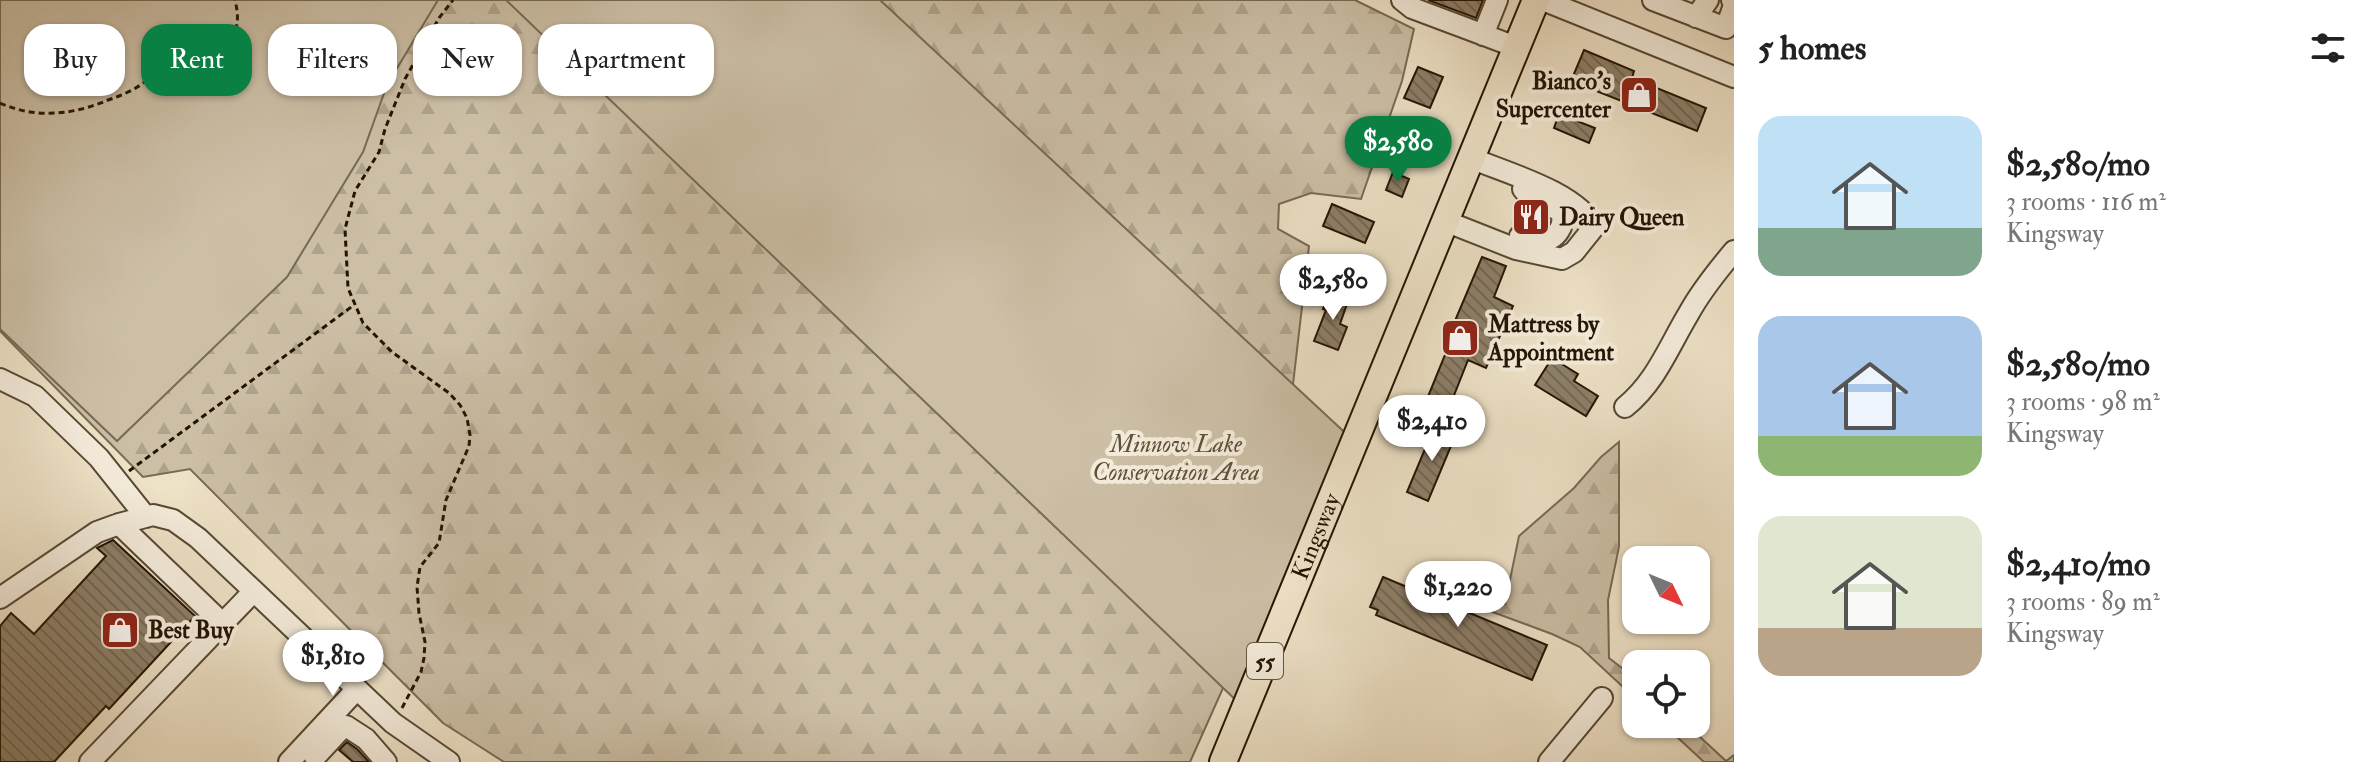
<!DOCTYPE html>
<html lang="en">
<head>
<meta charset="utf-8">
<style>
	:root { --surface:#fff; --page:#f6f6f6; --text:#222; --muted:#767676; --accent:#0b8043 }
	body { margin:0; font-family:"IM FELL Double Pica",serif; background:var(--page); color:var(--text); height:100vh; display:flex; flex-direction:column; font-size:30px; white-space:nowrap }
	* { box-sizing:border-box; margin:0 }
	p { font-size:26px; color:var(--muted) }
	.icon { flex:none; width:44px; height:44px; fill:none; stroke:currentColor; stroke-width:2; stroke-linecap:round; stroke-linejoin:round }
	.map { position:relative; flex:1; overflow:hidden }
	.sheet { display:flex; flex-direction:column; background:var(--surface); width:640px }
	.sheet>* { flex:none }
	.hud { position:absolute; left:24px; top:24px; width:760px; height:72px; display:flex; gap:16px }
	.needle { width:52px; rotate:133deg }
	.fabs { position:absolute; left:1622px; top:546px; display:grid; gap:16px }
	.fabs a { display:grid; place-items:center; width:88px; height:88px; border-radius:16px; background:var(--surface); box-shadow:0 2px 6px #0004; font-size:40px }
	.price { position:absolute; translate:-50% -68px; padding:0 18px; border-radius:28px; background:#fff; color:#222; font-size:26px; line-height:52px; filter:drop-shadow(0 2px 4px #0008) }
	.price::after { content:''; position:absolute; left:50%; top:48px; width:24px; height:18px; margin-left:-12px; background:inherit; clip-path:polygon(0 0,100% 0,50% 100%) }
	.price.selected { background:var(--accent); color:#fff }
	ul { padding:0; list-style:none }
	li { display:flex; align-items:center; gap:24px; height:200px; padding:0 24px }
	li span { display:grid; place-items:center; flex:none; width:224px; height:160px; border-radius:24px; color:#555 }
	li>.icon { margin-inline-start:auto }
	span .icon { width:96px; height:96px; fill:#fffc; stroke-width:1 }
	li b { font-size:34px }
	h2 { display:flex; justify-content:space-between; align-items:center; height:96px; padding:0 24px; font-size:34px }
	.tag { padding:0 28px; border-radius:24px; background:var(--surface); box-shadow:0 2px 6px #0004; font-size:28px; line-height:72px }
	.tag.selected { background:var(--accent); color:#fff }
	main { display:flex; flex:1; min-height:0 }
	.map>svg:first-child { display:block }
	.forest { fill:url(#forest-firs); stroke:#786a54; stroke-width:2 }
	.green { fill:#ccbfa6; stroke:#786a54; stroke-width:2 }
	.building { fill:url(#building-back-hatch); stroke:#241403; stroke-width:2 }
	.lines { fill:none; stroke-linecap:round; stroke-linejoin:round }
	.minor-casing { stroke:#564834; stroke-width:24 }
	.major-casing { stroke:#241403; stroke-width:30 }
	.path { stroke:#241403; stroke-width:3; stroke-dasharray:6 4; stroke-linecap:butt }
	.minor { stroke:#f4ecdb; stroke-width:20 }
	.major { stroke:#eee2c7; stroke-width:26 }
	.labels { text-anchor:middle; stroke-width:8; stroke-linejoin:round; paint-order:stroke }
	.shield { fill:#f4ecdb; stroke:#625544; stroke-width:2 }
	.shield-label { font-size:22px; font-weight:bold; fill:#241403 }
	.poi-label { font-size:24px; font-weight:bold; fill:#241403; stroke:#f4ecdb; text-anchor:start }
	.park-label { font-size:24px; font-style:italic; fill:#5f503c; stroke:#f4ecdb }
	.street-label { font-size:24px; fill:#241403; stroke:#f4ecdb }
</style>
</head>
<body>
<main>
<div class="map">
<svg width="1734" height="762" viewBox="0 0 1734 762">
	<defs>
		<pattern id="forest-firs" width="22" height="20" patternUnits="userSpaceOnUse" patternTransform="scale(2)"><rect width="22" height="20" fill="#ccbfa6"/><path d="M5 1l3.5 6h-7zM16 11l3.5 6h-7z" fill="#afa38d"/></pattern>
		<pattern id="building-back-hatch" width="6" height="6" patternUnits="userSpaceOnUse" patternTransform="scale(2)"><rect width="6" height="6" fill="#8d7f69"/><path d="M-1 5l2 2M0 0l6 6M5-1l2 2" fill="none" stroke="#736754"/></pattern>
	</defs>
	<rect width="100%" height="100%" fill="#eee2c7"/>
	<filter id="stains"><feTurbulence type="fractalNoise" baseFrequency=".0025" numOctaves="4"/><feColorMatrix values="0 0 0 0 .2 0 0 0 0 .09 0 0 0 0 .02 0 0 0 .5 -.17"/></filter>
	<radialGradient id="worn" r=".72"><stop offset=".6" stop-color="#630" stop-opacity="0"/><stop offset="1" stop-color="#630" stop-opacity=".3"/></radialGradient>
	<path class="forest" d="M0 0H1355L1414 29 1402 81 1361 199 1311 193 1279 204 1278 229 1309 246 1292 393 1232 668 1190 762H504L443 723 190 469 143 477 0 331Z
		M1619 442V547L1608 600 1609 658 1636 679V699L1580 647 1552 634 1482 608 1505 604 1519 536 1574 488 1601 457Z
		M1663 724H1686L1726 761 1734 755V762H1704Z"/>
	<path class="green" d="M0 0H438L387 85 363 152 287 277 117 441 0 329Z
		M506 0H880L1354 441 1244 708Z"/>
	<path class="building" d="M1428 0H1483L1476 18Z
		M1584 50 1634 71 1632 78 1706 108 1697 131 1571 81Z
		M1418 67 1443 77 1430 108 1404 98Z
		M1559 114 1595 128 1589 143 1554 128Z
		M1393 172 1409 179 1402 197 1386 190Z
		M1332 204 1374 222 1365 243 1323 226Z
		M1520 204 1547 218 1543 227 1513 222Z
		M1482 257 1506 266 1494 297 1513 306 1486 368 1468 360 1449 408 1427 399 1447 350 1443 349Z
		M1329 291 1349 298 1340 324 1347 327 1338 350 1314 341 1326 310 1323 309Z
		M1552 358 1578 374 1574 381 1598 396 1586 416 1535 385Z
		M1435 425 1456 434 1428 501 1407 492Z
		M113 540 195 616 109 709 106 706 54 762H0V626L11 613 34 634 106 556 97 548Z
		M1383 577 1547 645 1532 680 1376 615 1378 610 1370 607Z
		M347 742 357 749 369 762H353L339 750Z"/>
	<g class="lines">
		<g class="minor-casing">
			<path id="minor" d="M1402 0 1412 8 1516 47
				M1543 0 1734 77
				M1653 0 1726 28 1734 5 1732 0
				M1696 17 1708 0
				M1483 35 1497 0
				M1445 221 1516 249 1562 259 1574 252 1594 227C1577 192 1506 173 1471 158
				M1520 236C1535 241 1552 246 1561 227 1562 224 1563 218 1562 215 1557 204 1532 202 1523 189
				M0 379 35 396 99 458 146 517
				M1625 407C1656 382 1669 346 1689 313 1701 291 1718 270 1734 251
				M119 524 223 624
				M0 598 97 532 119 524 153 515 173 520 198 538 393 723 449 762
				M315 757 342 728 346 726 366 739 386 762
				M90 762 254 591
				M289 762 356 690
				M1549 762 1602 698"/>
		</g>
		<g class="major-casing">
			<g id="major">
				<path id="s1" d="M1223 762 1536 0"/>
			</g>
		</g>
		<path class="path" d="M0 103C36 119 73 115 108 100 120 96 132 91 142 84 151 78 156 68 165 64 200 46 249 56 235 0
			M129 471 354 305
			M402 708 421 672 424 658 425 642 419 613 417 587 420 567 439 543 446 500 469 446 470 435 467 418 460 405 449 393 392 352 363 323 348 288 345 229 355 191 379 152 385 129 405 79 439 18 453 0"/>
		<use href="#minor" class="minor"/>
		<use href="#major" class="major"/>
	</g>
	<defs>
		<g id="shop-square" transform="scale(2)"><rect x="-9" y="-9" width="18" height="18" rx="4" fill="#8f2418" stroke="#f4ecdb"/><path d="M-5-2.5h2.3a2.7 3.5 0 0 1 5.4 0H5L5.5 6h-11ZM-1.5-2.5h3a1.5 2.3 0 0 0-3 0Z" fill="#fff"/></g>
		<g id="restaurant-square" transform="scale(2)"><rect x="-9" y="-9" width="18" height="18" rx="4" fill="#8f2418" stroke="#f4ecdb"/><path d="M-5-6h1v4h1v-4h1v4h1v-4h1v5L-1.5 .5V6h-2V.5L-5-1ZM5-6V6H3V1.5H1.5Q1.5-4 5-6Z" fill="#fff"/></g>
	</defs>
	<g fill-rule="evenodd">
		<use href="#shop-square" x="1639" y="95"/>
		<use href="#restaurant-square" x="1531" y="217"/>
		<use href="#shop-square" x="1460" y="338"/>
		<use href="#shop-square" x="120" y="630"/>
	</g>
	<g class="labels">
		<rect class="shield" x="1247" y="643" width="36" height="36" rx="6"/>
		<g class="shield-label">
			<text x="1265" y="669">55</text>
		</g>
		<g class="poi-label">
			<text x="1611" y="89" text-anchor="end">Bianco's<tspan x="1611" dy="28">Supercenter</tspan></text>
			<text x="1559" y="225">Dairy Queen</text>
			<text x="1488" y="332">Mattress by<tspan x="1488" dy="28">Appointment</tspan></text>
			<text x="148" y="638">Best Buy</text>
		</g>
		<g class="park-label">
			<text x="1176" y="452">Minnow Lake<tspan x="1176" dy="28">Conservation Area</tspan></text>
		</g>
		<g class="street-label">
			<text dy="8" stroke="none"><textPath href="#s1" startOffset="244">Kingsway</textPath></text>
		</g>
	</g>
	<rect width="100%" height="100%" filter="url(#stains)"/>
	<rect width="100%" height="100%" fill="url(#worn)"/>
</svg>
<div class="fabs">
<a><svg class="needle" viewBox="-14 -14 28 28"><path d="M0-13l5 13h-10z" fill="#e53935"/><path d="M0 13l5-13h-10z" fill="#767676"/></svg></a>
<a><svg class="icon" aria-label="locate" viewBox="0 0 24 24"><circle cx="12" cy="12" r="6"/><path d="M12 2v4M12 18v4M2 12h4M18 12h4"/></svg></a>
</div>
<b class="price selected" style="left:1398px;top:184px">$2,580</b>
<b class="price" style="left:1333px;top:322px">$2,580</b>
<b class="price" style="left:1432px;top:463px">$2,410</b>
<b class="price" style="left:1458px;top:629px">$1,220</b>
<b class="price" style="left:333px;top:698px">$1,810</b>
<div class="hud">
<a class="tag">Buy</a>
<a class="tag selected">Rent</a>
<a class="tag">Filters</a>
<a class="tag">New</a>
<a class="tag">Apartment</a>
</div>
</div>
<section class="sheet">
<h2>5 homes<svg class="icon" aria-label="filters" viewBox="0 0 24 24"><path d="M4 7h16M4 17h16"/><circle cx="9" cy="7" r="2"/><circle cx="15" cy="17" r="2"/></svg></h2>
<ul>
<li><span style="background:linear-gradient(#bfe0f5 70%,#7fa58c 0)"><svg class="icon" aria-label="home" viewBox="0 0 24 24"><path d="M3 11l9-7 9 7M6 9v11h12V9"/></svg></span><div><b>$2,580/mo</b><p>3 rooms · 116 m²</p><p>Kingsway</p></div></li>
<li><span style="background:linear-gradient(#a9c7e8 75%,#8fb573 0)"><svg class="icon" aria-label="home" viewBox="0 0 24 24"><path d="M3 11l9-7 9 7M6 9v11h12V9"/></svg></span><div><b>$2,580/mo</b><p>3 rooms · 98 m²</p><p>Kingsway</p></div></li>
<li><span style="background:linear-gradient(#dfe7d0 70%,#b9a48a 0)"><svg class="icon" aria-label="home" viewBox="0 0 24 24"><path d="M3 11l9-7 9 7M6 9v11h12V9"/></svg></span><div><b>$2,410/mo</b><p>3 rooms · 89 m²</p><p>Kingsway</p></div></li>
</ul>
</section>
</main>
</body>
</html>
